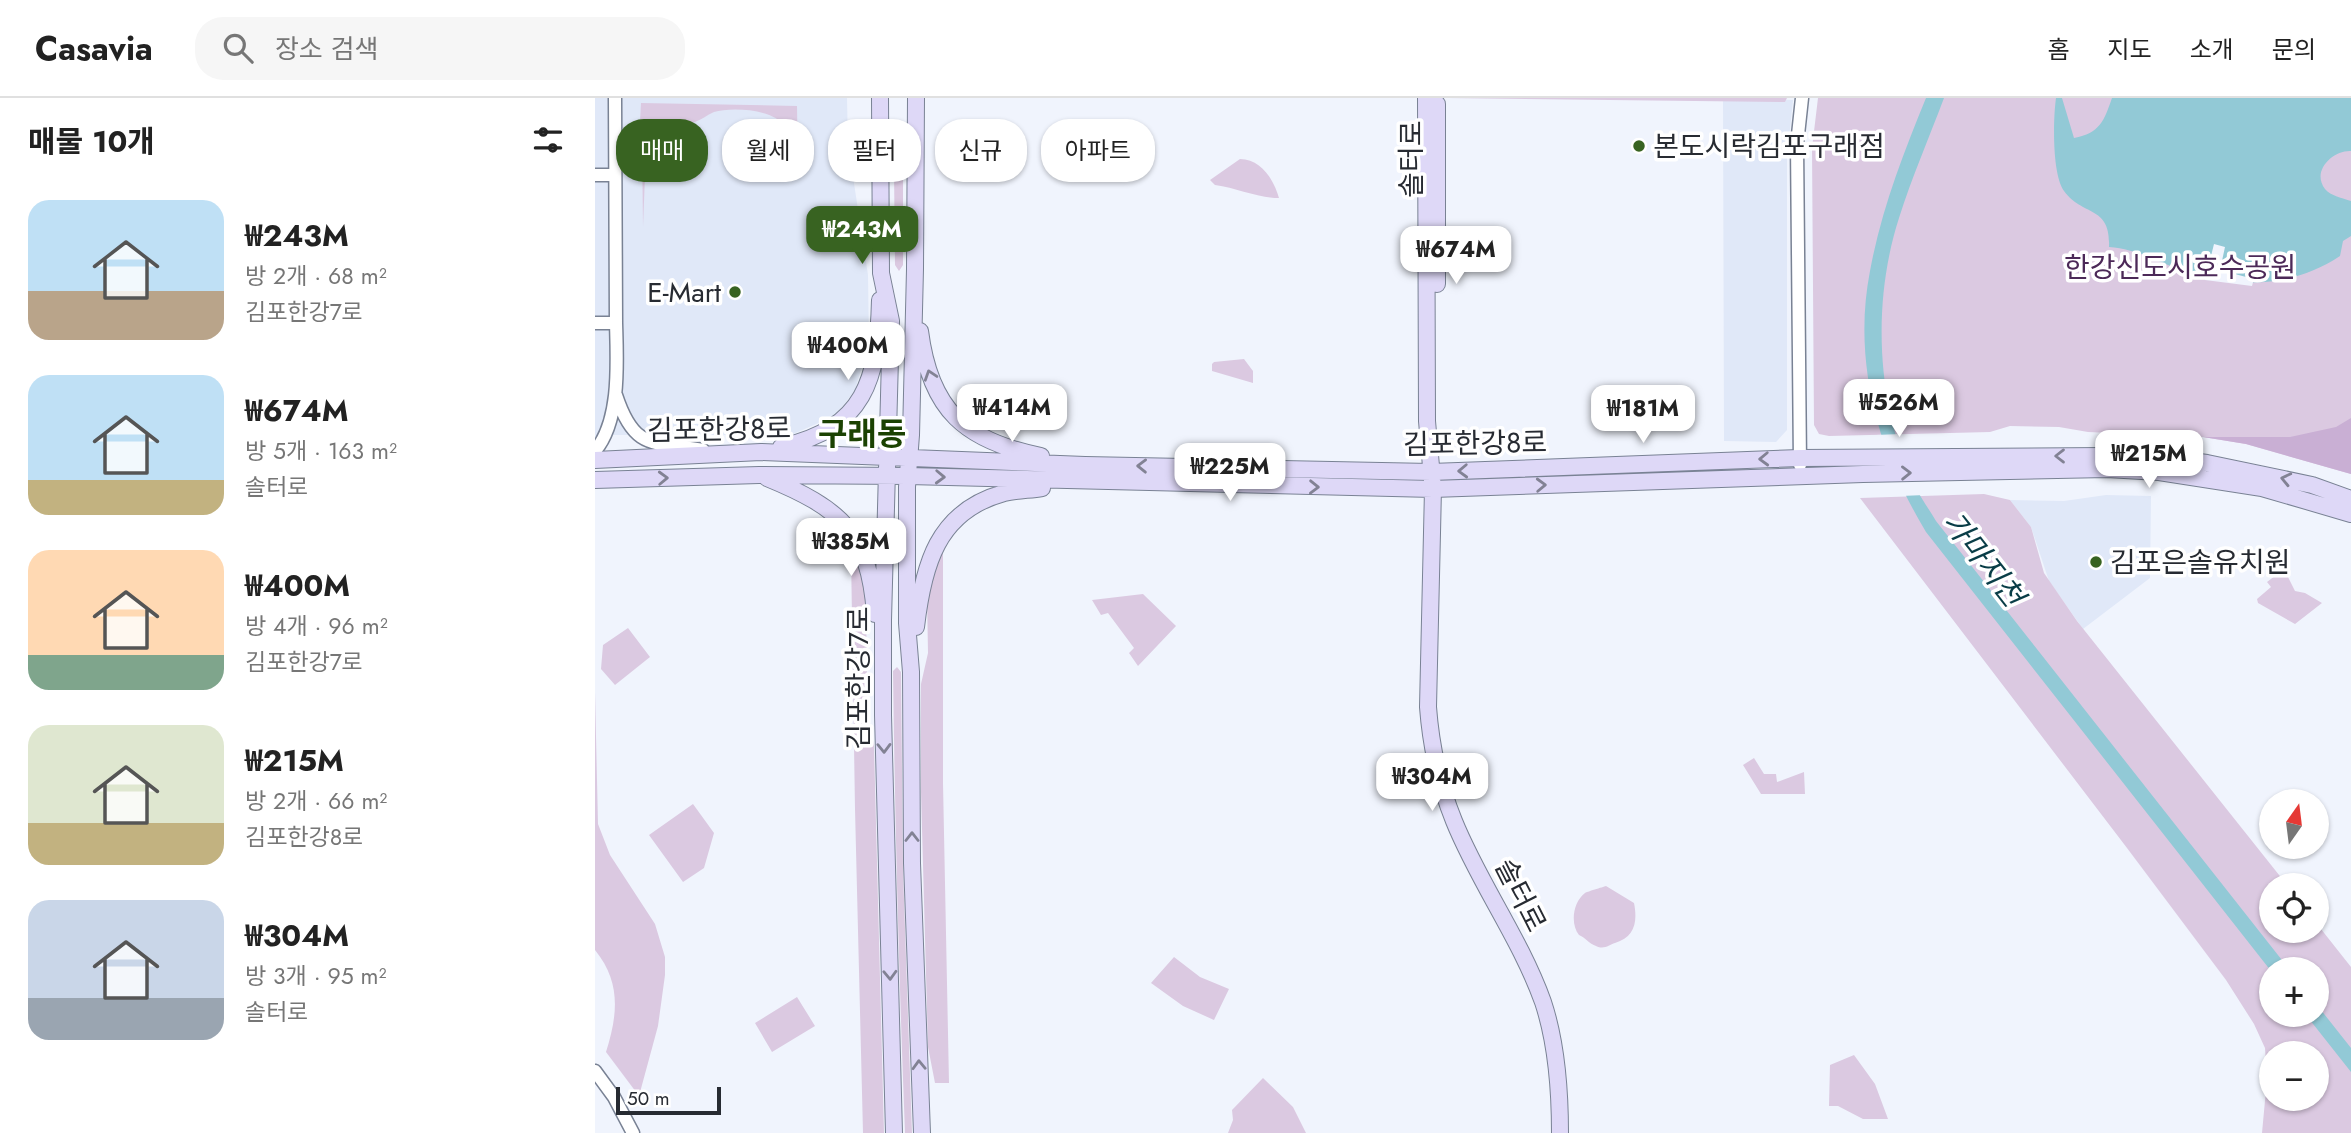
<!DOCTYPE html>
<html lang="ko">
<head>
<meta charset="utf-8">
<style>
	:root { --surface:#fff; --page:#f6f6f6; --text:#222; --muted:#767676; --line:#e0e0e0; --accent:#386321 }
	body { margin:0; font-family:Jost,"Noto Sans KR",sans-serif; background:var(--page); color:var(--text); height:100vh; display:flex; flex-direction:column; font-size:26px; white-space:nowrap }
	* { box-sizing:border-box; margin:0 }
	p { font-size:23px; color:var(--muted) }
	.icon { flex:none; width:38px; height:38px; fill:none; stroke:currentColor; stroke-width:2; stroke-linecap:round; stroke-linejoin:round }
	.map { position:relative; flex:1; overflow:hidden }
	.side { display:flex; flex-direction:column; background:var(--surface); width:595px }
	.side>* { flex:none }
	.guide { position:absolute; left:21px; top:21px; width:665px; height:63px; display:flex; gap:14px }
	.needle { width:46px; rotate:14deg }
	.buttons { position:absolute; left:1664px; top:691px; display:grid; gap:14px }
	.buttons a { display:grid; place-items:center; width:70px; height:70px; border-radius:50%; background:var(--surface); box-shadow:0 2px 5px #0004; font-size:35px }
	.scale { position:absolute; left:21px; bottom:18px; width:105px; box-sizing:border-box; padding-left:7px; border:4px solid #272b32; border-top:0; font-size:19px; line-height:24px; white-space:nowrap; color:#272b32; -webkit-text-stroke:5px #fff; paint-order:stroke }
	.price { position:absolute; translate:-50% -60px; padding:0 16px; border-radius:14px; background:#fff; color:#222; font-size:23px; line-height:46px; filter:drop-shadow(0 2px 4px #0008) }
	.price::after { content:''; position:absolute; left:50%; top:42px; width:21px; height:16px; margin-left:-10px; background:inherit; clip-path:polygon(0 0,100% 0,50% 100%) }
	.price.current { background:var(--accent); color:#fff }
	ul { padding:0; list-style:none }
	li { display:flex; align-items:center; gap:21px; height:175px; padding:0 28px }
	li span { display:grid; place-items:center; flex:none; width:196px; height:140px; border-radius:21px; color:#555 }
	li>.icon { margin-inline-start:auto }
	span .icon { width:84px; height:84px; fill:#fffc; stroke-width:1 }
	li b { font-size:30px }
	h2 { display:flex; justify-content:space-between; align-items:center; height:84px; padding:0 28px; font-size:30px }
	.chip { padding:0 24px; border-radius:28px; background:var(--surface); box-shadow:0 2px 5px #0004; font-size:24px; line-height:63px }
	.chip.current { background:var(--accent); color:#fff }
	header { display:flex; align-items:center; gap:42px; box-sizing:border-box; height:98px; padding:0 35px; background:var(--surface); border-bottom:2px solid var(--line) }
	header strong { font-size:33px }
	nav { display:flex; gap:38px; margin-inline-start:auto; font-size:24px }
	.search { width:490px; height:63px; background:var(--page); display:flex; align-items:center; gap:18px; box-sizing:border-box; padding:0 24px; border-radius:28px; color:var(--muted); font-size:26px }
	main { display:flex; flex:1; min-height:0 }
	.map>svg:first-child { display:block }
	.built { fill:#e0e8f8 }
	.green { fill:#dbc9e1; fill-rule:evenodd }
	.forest { fill:#c9afd4 }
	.water { fill:#92c9d6 }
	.pier { fill:#f0f4fd }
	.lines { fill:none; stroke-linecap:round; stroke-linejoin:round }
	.street-casing { stroke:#798294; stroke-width:15 }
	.secondary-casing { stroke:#798294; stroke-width:18 }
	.street { stroke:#fff; stroke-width:12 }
	.secondary { stroke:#ded8f7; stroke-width:16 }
	.oneway { stroke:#828294 }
	.poi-dot { fill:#386321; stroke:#fff; stroke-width:2.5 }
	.labels { text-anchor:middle; stroke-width:7; stroke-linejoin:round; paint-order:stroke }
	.poi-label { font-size:28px; fill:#272b32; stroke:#fff; text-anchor:start }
	.street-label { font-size:28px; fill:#272b32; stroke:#fff }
	.park-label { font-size:28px; fill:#4c2958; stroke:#fff }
	.water-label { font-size:30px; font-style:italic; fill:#093d47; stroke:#fff }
	.quarter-label { font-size:32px; font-weight:bold; fill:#1b4202; stroke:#fff }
</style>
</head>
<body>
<header>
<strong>Casavia</strong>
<div class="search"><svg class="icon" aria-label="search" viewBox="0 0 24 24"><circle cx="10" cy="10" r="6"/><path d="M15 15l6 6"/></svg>장소 검색</div>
<nav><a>홈</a><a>지도</a><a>소개</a><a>문의</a></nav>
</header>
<main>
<section class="side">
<h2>매물 10개<svg class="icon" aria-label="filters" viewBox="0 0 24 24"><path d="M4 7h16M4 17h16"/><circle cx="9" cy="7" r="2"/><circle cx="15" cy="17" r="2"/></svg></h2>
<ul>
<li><span style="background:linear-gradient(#bfe0f5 65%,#b9a48a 0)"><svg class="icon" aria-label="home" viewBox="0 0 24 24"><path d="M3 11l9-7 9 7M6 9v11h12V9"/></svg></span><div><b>₩243M</b><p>방 2개 · 68 m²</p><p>김포한강7로</p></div></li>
<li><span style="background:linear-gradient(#bfe0f5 75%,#c2b280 0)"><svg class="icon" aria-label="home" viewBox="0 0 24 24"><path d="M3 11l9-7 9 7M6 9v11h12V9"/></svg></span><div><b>₩674M</b><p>방 5개 · 163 m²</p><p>솔터로</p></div></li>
<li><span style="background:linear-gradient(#ffd9b3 75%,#7fa58c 0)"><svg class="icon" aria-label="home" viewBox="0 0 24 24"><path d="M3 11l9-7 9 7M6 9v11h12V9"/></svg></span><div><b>₩400M</b><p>방 4개 · 96 m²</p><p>김포한강7로</p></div></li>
<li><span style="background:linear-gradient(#dfe7d0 70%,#c2b280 0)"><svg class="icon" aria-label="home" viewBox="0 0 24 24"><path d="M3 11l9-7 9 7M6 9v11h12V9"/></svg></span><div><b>₩215M</b><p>방 2개 · 66 m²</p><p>김포한강8로</p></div></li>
<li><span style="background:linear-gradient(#c9d6e8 70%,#9aa5b1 0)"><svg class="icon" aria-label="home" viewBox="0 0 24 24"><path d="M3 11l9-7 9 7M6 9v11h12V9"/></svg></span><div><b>₩304M</b><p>방 3개 · 95 m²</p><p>솔터로</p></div></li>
</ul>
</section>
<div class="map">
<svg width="1756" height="1035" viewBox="0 0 1756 1035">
	<rect width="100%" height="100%" fill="#f0f4fd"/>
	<path class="built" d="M0 0H252L253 46 273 177 274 246 260 292 248 308 235 320 196 337H5L0 343Z
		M1128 1 1198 2 1192 60V332L1181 344 1129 343Z
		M1511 397 1556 398 1555 480 1488 531 1454 483 1436 429 1415 402 1469 403Z"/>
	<path class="green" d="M853 0H1192L1190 4Z
		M1223 0H1756V376L1651 346 1608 339 1493 334 1464 329 1415 328 1395 334 1234 338 1224 336 1219 327 1217 50Z
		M46 5 202 8 203 71H192C192 58 195 40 189 28 180 11 136 9 119 14 112 17 106 22 100 24 87 29 60 25 45 24Z
		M54 42 103 45 106 50V71L64 70 54 73 50 78 48 129 47 45Z
		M645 61C666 61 679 82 684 100 662 100 642 90 620 87L615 82Z
		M299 71H308V167L304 173 300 167Z
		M649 261 658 273V285L617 273V266L619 264Z
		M1389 396 1415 402 1436 429 1449 475 1482 523 1692 787 1676 788V833H1722V826L1756 869V1035H1667L1672 981 1670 950 1659 926 1631 882 1532 750 1265 400ZM1676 872H1722V917H1676ZM1676 956H1722V1001H1676Z
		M348 454V685L354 985H340L333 949 326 694V586L333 555 332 499 338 472Z
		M258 455 271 490 272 608 279 648 289 1035H268L260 711 256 456Z
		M1689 471 1700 493 1710 495 1727 505 1700 526 1663 505 1662 501 1676 489 1672 484Z
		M548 496 581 528 543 568 534 555 539 550 513 515 506 517 497 502Z
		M33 530 55 559 20 587 6 571 8 547Z
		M302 569 306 574 308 772 317 1035H310C304 881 300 727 298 573Z
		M0 594 3 726 15 757 60 826 70 859V877L63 928 44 998 11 954C23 916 26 884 0 852Z
		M1159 660 1169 676H1181L1182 684 1209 674 1210 696H1166L1148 667Z
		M98 706 119 735 109 770 88 784 54 737Z
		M1011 788 1039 805C1043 825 1039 839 1020 845 1014 847 1009 852 1001 848 993 845 991 840 984 837 975 826 978 804 990 795 991 794 1008 789 1011 788Z
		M579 859 605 879 634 891 619 922 588 908 556 885Z
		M202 899 220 928 177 954 160 925Z
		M1259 957 1280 986 1293 1021H1268L1243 1008H1234L1235 967Z
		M668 980 698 1009 711 1035H633L638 1022 637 1012Z"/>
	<path class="forest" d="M1756 320V376L1651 346 1608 339H1695L1741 329Z"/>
	<path class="water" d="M1331 0H1349C1334 40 1317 79 1304 120 1277 204 1281 305 1319 386 1325 399 1334 411 1341 423L1694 871 1676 872V873L1331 434C1284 356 1257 265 1275 173 1286 113 1308 56 1331 0Z
		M1461 0H1467L1479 40C1505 35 1509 23 1517 0H1756V53C1738 52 1716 73 1730 91 1736 98 1747 100 1756 103V138L1748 143 1745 158C1698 189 1648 190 1595 175 1565 166 1548 152 1514 149 1516 107 1488 119 1469 93 1457 76 1458 21 1461 0Z
		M1722 907 1756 950V974L1711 917H1722Z"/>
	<path class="pier" d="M1619 146 1630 149 1625 172 1651 179 1654 167 1662 169 1657 188 1610 182Z
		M1305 336 1323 385 1330 397 1306 398 1281 337Z"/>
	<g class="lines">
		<g class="street-casing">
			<path id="street" d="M0 77H20
				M0 225H21L20 0
				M21 297C39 352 57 344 108 352
				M0 353C26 322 22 263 21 225
				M1205 367 1202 46 1207 0
				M0 973 19 999 38 1035"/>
		</g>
		<g class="secondary-casing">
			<path id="secondary" d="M285 0 286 175 296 223 288 522V617L299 1035
				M321 0 320 171 316 337 312 389V525L316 574 317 765 327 1035
				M831 0 832 323 838 391 833 609C836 649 844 686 859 723 884 785 925 840 948 904 962 946 965 991 965 1035
				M842 6V186
				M325 233C335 312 370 343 446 358
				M186 349C270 330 283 282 285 202
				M0 362 166 354 490 367 836 374 1205 360 1510 358 1565 359 1612 365 1717 387 1756 401
				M172 380C245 410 274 434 280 516
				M0 382 164 377 313 378 838 391 1268 376 1512 371 1564 374 1667 390 1756 416
				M321 529C328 468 342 413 409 395 422 392 435 392 447 390"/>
		</g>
		<use href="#street" class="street"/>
		<use href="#secondary" class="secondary"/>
	</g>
	<defs><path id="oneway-chevron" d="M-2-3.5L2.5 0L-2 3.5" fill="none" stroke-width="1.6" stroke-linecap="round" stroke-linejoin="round" transform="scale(1.75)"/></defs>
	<g class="oneway">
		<use href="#oneway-chevron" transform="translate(335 277) rotate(-108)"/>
		<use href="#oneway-chevron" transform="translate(1465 358) rotate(180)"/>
		<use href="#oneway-chevron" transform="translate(1169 361) rotate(178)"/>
		<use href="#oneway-chevron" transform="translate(547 368) rotate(-179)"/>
		<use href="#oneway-chevron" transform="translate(868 373) rotate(178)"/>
		<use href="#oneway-chevron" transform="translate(1311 375) rotate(-1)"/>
		<use href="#oneway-chevron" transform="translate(345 379) rotate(2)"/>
		<use href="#oneway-chevron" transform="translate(68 380) rotate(-2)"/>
		<use href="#oneway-chevron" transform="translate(1691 381) rotate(-167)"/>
		<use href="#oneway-chevron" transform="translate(946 387) rotate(-2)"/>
		<use href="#oneway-chevron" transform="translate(719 389) rotate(1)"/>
		<use href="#oneway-chevron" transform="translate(289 650) rotate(89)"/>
		<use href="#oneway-chevron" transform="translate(317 739) rotate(-90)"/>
		<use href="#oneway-chevron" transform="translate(295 877) rotate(88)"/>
		<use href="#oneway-chevron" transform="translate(324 967) rotate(-92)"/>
	</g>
	<g class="poi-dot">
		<circle cx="1044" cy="48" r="7"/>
		<circle cx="140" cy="194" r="7"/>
		<circle cx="1501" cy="464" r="7"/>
	</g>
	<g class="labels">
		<g class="poi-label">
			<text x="1058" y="58">본도시락김포구래점</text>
			<text x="126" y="204" text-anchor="end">E-Mart</text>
			<text x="1515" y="474">김포은솔유치원</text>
		</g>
		<g class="street-label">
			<text transform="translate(816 61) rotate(-90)" y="10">솔터로</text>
			<text transform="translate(124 331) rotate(-1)" y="10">김포한강8로</text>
			<text transform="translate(880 345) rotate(-1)" y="10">김포한강8로</text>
			<text transform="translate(263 580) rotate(-90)" y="10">김포한강7로</text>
			<text transform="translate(926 797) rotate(63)" y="10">솔터로</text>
		</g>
		<g class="park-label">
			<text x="1585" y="179">한강신도시호수공원</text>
		</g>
		<g class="water-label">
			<text transform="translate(1388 461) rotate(52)" y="10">가마지천</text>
		</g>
		<g class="quarter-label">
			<text x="267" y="347">구래동</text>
		</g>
	</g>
</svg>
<div class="buttons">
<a><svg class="needle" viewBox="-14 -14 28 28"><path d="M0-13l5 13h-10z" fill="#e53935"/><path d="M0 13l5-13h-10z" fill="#767676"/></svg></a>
<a><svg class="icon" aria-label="locate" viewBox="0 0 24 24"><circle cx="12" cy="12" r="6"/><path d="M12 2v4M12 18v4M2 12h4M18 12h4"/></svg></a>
<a>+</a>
<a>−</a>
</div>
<div class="scale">50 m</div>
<b class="price current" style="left:267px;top:168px">₩243M</b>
<b class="price" style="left:861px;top:188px">₩674M</b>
<b class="price" style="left:253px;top:284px">₩400M</b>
<b class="price" style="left:1304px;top:341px">₩526M</b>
<b class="price" style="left:417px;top:346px">₩414M</b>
<b class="price" style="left:1048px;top:347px">₩181M</b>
<b class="price" style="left:1554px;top:392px">₩215M</b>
<b class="price" style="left:635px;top:405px">₩225M</b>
<b class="price" style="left:256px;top:480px">₩385M</b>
<b class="price" style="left:837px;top:715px">₩304M</b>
<div class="guide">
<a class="chip current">매매</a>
<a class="chip">월세</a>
<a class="chip">필터</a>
<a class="chip">신규</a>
<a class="chip">아파트</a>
</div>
</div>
</main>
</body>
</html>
